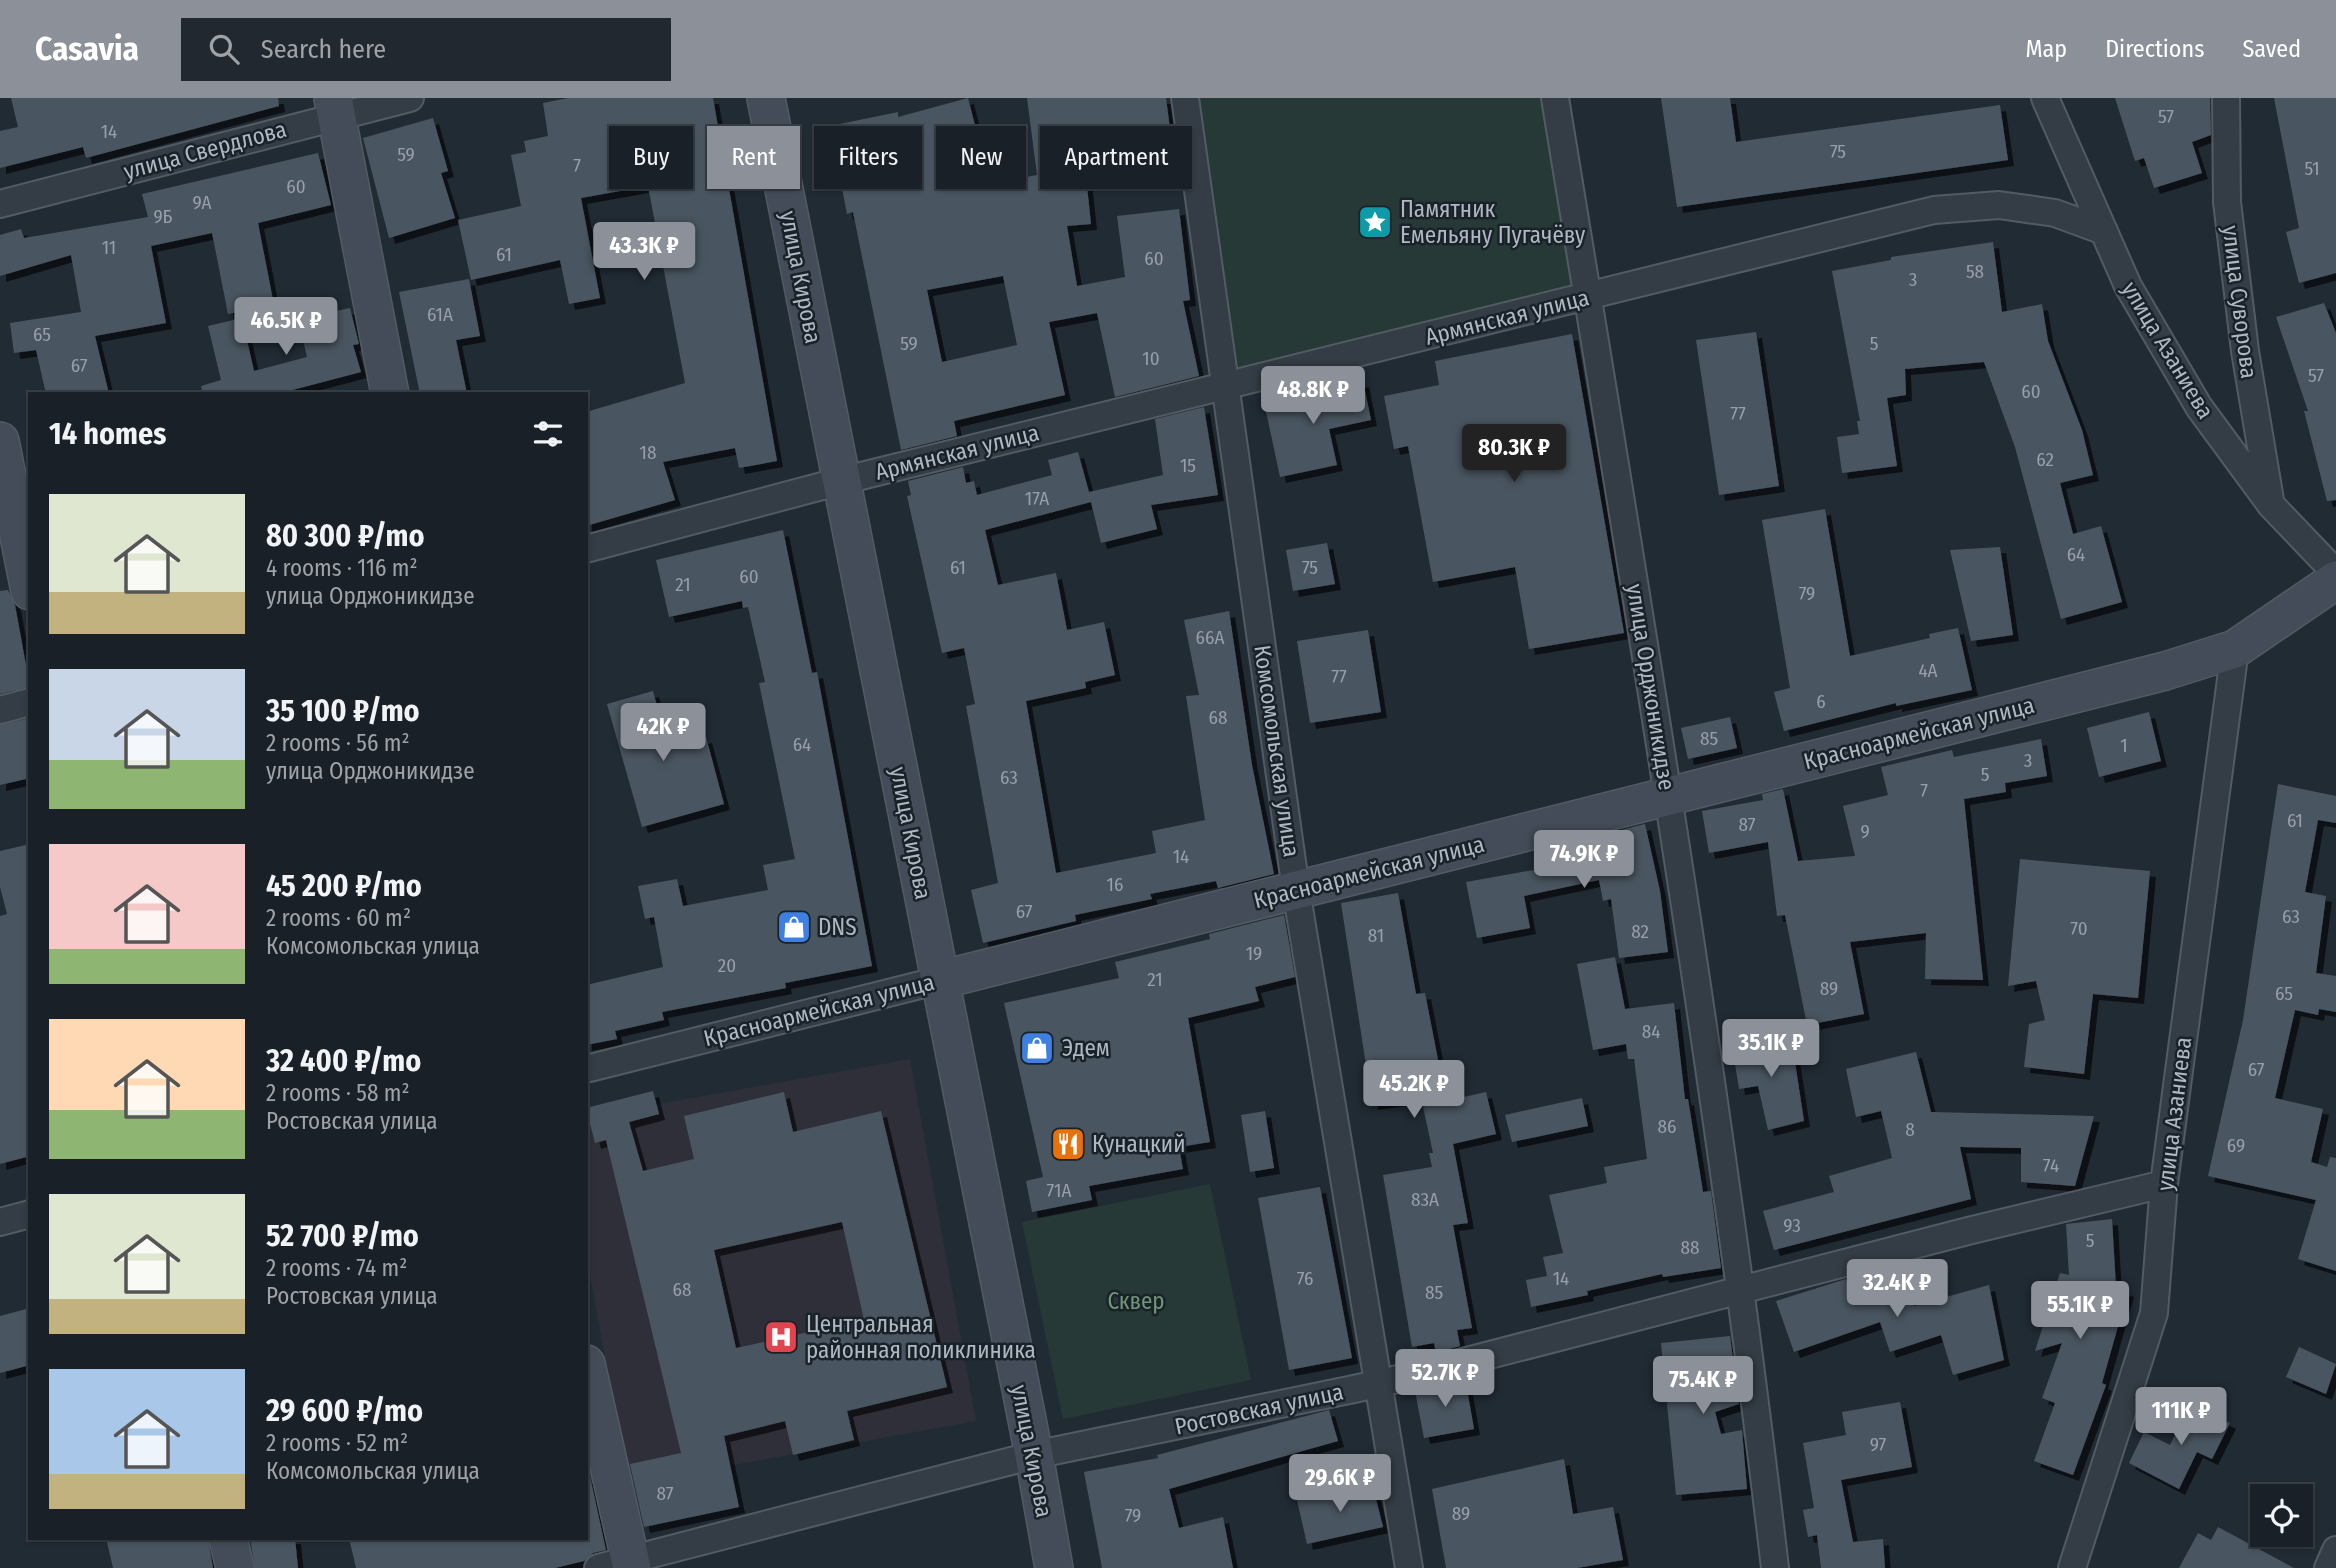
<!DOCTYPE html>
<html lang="en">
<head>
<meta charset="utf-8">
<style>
	:root { --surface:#192027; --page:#22282f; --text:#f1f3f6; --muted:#9fa3a7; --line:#373e44; --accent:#8c9099 }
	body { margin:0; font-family:"Fira Sans Condensed",sans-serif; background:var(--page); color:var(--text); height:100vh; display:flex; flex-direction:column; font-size:26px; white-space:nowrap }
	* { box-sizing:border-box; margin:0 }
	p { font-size:23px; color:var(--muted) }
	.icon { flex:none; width:38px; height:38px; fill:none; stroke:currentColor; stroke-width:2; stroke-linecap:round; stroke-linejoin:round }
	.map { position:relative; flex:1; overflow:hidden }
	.drawer { position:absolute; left:28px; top:294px; width:560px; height:1148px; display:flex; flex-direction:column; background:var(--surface); border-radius:0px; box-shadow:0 2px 5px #0004,0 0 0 2px var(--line) }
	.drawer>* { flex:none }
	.top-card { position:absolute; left:609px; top:28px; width:665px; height:63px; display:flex; gap:14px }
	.controls { position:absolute; left:2250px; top:1386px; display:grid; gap:14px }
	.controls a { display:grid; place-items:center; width:63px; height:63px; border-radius:0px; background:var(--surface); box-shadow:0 2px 5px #0004,0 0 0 2px var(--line); font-size:35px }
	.price { position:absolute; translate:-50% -60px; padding:0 16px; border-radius:7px; background:var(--accent); color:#fff; font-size:23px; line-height:46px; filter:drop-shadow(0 2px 4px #0008) }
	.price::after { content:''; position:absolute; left:50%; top:42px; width:21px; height:16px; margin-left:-10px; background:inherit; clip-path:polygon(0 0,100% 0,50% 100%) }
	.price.selected { background:#222; color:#fff }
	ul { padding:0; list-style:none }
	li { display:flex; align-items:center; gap:21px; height:175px; padding:0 21px }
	li span { display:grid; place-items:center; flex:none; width:196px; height:140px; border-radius:0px; color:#555 }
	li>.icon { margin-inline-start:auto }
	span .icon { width:84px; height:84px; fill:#fffc; stroke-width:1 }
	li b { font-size:30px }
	h2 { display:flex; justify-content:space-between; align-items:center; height:84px; padding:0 21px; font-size:30px }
	.pill { padding:0 24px; border-radius:0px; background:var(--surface); box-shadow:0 2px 5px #0004,0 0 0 2px var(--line); font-size:24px; line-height:63px }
	.pill.selected { background:var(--accent); color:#fff }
	header { display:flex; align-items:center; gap:42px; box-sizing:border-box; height:98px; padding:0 35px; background:var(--accent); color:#fff }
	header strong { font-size:33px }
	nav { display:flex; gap:38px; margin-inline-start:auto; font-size:24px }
	.search { width:490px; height:63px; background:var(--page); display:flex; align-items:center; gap:18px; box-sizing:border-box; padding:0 24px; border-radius:0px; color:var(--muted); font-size:26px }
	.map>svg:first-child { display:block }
	.medical { fill:#2f2f3a }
	.green { fill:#263937 }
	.building { fill:#4a5560; fill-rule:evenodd; filter:url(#shadow) }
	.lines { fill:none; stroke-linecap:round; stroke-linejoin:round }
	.street-casing { stroke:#525b63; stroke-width:30 }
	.secondary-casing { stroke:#525b63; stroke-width:40 }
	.street { stroke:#343d45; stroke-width:26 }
	.secondary { stroke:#434c58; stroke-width:37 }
	.labels { text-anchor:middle; stroke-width:5; stroke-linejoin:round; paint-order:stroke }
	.number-label { font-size:19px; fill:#969faa }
	.street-label { font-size:23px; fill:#afb8c2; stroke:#1a2229 }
	.poi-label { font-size:23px; fill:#afb8c2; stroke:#1a2229; text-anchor:start }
	.park-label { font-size:23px; fill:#709675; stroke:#1a2229 }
</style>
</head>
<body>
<header>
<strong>Casavia</strong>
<div class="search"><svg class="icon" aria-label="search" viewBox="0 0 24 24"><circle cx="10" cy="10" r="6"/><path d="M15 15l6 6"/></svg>Search here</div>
<nav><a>Map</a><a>Directions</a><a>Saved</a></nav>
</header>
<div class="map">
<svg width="2336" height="1470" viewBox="0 0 2336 1470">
	<defs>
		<filter id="shadow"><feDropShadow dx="6" dy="6" stdDeviation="0" flood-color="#0009"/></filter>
	</defs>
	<rect width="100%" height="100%" fill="#212b34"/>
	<path class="medical" d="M910 961 976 1323 628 1386 586 1155V1019Z"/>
	<path class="green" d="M1185 0H1555L1588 199 1226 288Z
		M1210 1086 1251 1282 1063 1321 1022 1124Z"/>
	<path class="building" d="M11 0H278L279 8 86 60 83 49 0 70V33L18 29Z
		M568 0H713L777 363 739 370 735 350 663 364 675 402 586 428V314L685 285 648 88 581 100 600 200 569 206 560 162 471 182 458 122 521 108 511 57 526 54 524 43 548 38 543 5Z
		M968 0 990 86 1037 77 1027 0H1166L1170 31 1082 41 1091 126 1067 128 1077 188 1125 179 1117 118 1179 111 1190 202 1183 203 1199 278 1115 299 1097 215 1049 224 1065 297 954 323 957 338 901 352 853 114 847 116 830 28 898 14V19ZM1003 178 1017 247 942 264 927 192Z
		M1661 0H1730L1736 44 2000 7 2008 62 1677 109Z
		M2115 0H2210L2211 37 2192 44 2202 75 2154 90 2144 60 2135 63Z
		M2274 0H2336V175L2299 185 2286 134 2299 130Z
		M433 20 448 73 441 75 455 120 389 140 363 40Z
		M318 55 331 107 258 125 274 207 228 216 212 135 151 148 166 225 95 238 109 296H46L36 252 14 255 10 225 81 214 71 157 0 178V137L21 131 24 140 148 119 142 96Z
		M1993 144 2002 214 2042 206 2048 243 2082 332 2093 377 2060 385 2073 436 2101 428 2122 504 2061 521 2015 349 1984 264 1905 271 1906 297 1887 300 1897 368 1842 375 1837 339 1859 336 1857 323H1860L1832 173 1891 162V159Z
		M469 181 480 238 456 242 467 296H420L399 194Z
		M2324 205 2336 235V402L2327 403 2304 313H2308L2276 219Z
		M350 210 359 246 353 247 361 274 277 296H203L201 288 221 282 208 228 242 220 254 273 307 259 298 221Z
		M1756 234 1779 388 1719 397 1696 242Z
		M1572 236 1624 535 1529 551 1515 469 1433 484 1408 348 1394 351 1384 298 1439 287 1435 263Z
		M1363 283 1371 322 1329 331 1337 367 1280 379 1264 304Z
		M1204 309 1218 397 1151 407 1157 431 1101 445 1091 404 985 432 998 487 1056 475 1067 532 1104 524 1115 577 1085 584 1086 590 1026 603 1056 775 1156 755 1152 733 1205 722 1186 598 1199 597 1184 522 1229 513 1252 667 1274 776 1218 790 1216 783 1150 796 1152 801 1075 817 1076 823 983 845 971 792 998 785 966 608 975 606 964 550 942 555 907 398 911 397 908 383 963 369 966 385 974 383 977 397 1052 377 1048 362 1078 354 1089 394 1163 377 1155 321Z
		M1825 411 1850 558 1930 540 1929 536 1958 530 1972 592 1896 608V605L1784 633 1774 594 1790 590 1762 422Z
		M783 432 812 575 817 574 872 868 785 885 786 890 662 914 664 922 615 933 617 941 586 947V887L663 869 654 819 645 821 638 788 677 781 683 808 768 792 763 767 795 761 759 585 765 584 748 509 743 510 742 503 669 519 656 462Z
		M1327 445 1335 486 1293 493 1286 452Z
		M2000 449 2013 537 1971 543 1950 452Z
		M8 492 15 507 30 589 0 596V493Z
		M1368 532 1381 614 1310 625 1297 543Z
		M653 593 662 627 673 624 679 647 706 639 724 706 642 729 607 606Z
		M2149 614 2161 663 2099 679 2087 630Z
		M1730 619 1737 650 1688 661 1681 630Z
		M30 620V680L0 687V627Z
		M2041 641 2047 678 2005 685 2006 694 1964 701 1983 882 1925 881 1926 835 1850 844 1864 916 1807 927 1785 817 1777 818 1768 744 1709 755 1702 713 1763 702 1762 696 1783 691 1798 763 1855 758 1843 708 1888 697 1881 669 1952 652 1954 659Z
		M2278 686 2336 698V725L2318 722 2305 794 2326 798 2316 875 2336 878V914L2319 911 2318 917 2295 912 2275 1000 2323 1011 2311 1064 2327 1069 2330 1059 2336 1060V1173L2298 1161 2316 1102 2208 1078 2243 922Z
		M1645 726 1660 793 1668 854 1619 860 1611 801 1603 803 1599 782 1524 798 1530 830 1477 840 1466 784 1550 769 1547 753 1590 744 1589 740Z
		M30 746V1058L0 1066V818L7 816 0 789V753Z
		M2020 761 2150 773 2138 900 2093 896 2084 976 2024 969 2029 926 2045 922 2036 883 2008 888Z
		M1398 795 1416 896 1425 895 1446 1003 1486 994 1496 1036 1453 1046 1468 1125 1453 1127 1472 1230 1457 1232 1460 1248 1436 1255 1434 1245 1412 1249 1383 1077 1432 1069 1429 1055H1433L1421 999 1372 1006 1341 805Z
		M1284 817 1295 879 1255 889 1259 903 1188 920 1210 1044 1179 1049 1183 1071 1089 1088 1092 1102 1032 1114 1026 1083 1043 1079 1004 905 1119 880 1115 864 1210 841 1209 836Z
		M1615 859 1625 911 1674 905 1685 1001H1688L1703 1094 1711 1093 1721 1170 1663 1179 1662 1176 1587 1193 1588 1197 1531 1209 1526 1182 1547 1178 1543 1159 1563 1155 1549 1097 1607 1085 1604 1069 1647 1061 1634 961H1628L1626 946 1593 952 1577 866Z
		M1791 938 1804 1023 1768 1032 1758 988 1739 991 1732 947Z
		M1916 954 1931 1014 2094 1018 2075 1088 2021 1084V1050L1960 1049 1971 1101 1774 1152 1763 1113 1834 1094 1829 1078 1892 1060 1881 1013 1856 1019 1846 971Z
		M653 993 659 1016 629 1024 643 1073 694 1061 684 1018 784 994 793 1034 881 1013 947 1289 847 1313 854 1342 793 1357 785 1323 724 1338 739 1409 644 1429 630 1366 681 1355 606 1042 595 1045 586 1010ZM842 1124 864 1222 736 1250 714 1152Z
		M1582 1000 1588 1028 1512 1044 1505 1017Z
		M1265 1013 1274 1070 1250 1074 1241 1017Z
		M1320 1089 1352 1260 1289 1272 1258 1100Z
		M2112 1121 2116 1189 2128 1193 2102 1285 2106 1287 2073 1377 2034 1363 2055 1305 2042 1300 2062 1245 2035 1253 2060 1175 2069 1177 2066 1126Z
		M1901 1172 1914 1208 1989 1187 2004 1262 1953 1277 1941 1237 1890 1254 1880 1224 1794 1254 1776 1203 1846 1181 1849 1190Z
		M30 1210V1267L0 1275V1218Z
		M1730 1238 1739 1306 1715 1314 1721 1336 1742 1332 1747 1391 1676 1397 1661 1245Z
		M2299 1249 2336 1266 2326 1296 2286 1279Z
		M1465 1280 1474 1331 1424 1340 1415 1293Z
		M1900 1304 1912 1369 1841 1382 1853 1444 1883 1441 1885 1470H1821L1817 1437 1808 1439 1803 1412 1814 1410 1803 1345 1846 1337 1842 1314Z
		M2190 1306 2230 1325 2212 1361 2197 1354 2179 1391 2129 1365 2144 1334 2170 1347Z
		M1329 1312 1338 1343 1169 1391 1179 1430 1223 1419 1233 1470H1102L1084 1374 1158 1360 1157 1357Z
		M1564 1361 1573 1416 1613 1409 1623 1462 1577 1470H1446L1432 1391Z
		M589 1374 606 1452 593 1455 584 1463 555 1470H356L349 1440H586V1375Z
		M1372 1385 1383 1429 1307 1446 1297 1402Z
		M2218 1429 2294 1470H2179L2198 1435 2211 1442Z
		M106 1440H208L213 1470H113Z
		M250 1440H295L298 1470H255Z"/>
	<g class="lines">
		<g class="street-casing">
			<path id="street" d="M1185 0 1296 792 1409 1470
				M1555 0C1635 489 1718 978 1775 1470
				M2045 0 2128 188 2199 309 2271 407 2336 475
				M2226 0 2227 104 2245 253 2270 402
				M0 106 410 0
				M586 451 841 383 1934 112 1999 107 2055 115 2104 133
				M0 612 30 604
				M586 971 940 882
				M0 1124 30 1116
				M598 1470 1034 1357 1378 1286 1968 1133 2164 1086
				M2072 1470 2154 1215 2164 1086 2235 551
				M2328 1470 2336 1452"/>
		</g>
		<g class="secondary-casing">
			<path id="secondary" d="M333 0 390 296
				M766 0 1034 1357 1054 1470
				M0 343 30 493
				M940 882 2165 573 2235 551 2336 482
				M586 1266 632 1470
				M228 1440 235 1470"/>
		</g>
		<use href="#street" class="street"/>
		<use href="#secondary" class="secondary"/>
	</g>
	<defs>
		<g id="sight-square" transform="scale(1.75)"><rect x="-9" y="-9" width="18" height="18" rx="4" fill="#0f9aa8" stroke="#1a2229"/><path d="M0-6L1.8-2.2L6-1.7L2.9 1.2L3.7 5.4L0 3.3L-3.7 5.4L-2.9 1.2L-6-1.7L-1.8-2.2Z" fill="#fff"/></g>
		<g id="shop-square" transform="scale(1.75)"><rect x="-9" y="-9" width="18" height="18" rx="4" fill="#3f7fe0" stroke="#1a2229"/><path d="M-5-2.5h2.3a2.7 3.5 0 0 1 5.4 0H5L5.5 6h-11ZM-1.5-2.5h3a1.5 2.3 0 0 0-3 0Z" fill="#fff"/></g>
		<g id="restaurant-square" transform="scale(1.75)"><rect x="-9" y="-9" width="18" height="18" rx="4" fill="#e8710a" stroke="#1a2229"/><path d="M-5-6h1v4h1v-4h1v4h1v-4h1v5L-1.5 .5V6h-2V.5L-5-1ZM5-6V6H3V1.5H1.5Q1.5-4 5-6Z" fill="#fff"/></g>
		<g id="hospital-square" transform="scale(1.75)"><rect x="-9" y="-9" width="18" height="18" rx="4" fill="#e0444e" stroke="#1a2229"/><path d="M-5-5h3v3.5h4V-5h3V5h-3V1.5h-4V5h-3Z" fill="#fff"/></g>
	</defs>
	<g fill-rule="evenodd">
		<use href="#sight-square" x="1375" y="124"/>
		<use href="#shop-square" x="794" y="829"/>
		<use href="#shop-square" x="1037" y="950"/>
		<use href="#restaurant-square" x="1068" y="1046"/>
		<use href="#hospital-square" x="781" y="1239"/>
	</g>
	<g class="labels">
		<g class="number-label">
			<text x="2166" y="25">57</text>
			<text x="109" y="40">14</text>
			<text x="1838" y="60">75</text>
			<text x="406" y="63">59</text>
			<text x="577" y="74">7</text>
			<text x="2312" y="77">51</text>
			<text x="296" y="95">60</text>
			<text x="202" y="111">9А</text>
			<text x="163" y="125">9Б</text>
			<text x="109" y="156">11</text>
			<text x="504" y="163">61</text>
			<text x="1154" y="167">60</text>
			<text x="1975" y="180">58</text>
			<text x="1913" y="188">3</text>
			<text x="440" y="223">61А</text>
			<text x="42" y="243">65</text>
			<text x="909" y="252">59</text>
			<text x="1874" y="252">5</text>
			<text x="1151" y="267">10</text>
			<text x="79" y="274">67</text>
			<text x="2316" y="284">57</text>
			<text x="2031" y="300">60</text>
			<text x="1738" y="322">77</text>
			<text x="648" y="361">18</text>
			<text x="2045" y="368">62</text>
			<text x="1188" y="374">15</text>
			<text x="1037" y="407">17А</text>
			<text x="2076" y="463">64</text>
			<text x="958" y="476">61</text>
			<text x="1310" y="476">75</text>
			<text x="749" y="485">60</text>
			<text x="683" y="493">21</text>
			<text x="1807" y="502">79</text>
			<text x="1210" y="546">66А</text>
			<text x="1928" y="579">4А</text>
			<text x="1339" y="585">77</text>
			<text x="1821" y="610">6</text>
			<text x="1218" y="626">68</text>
			<text x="1709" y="647">85</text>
			<text x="802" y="653">64</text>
			<text x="2124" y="654">1</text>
			<text x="2028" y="669">3</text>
			<text x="1985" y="683">5</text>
			<text x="1009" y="686">63</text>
			<text x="1924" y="699">7</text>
			<text x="2295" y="729">61</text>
			<text x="1747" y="733">87</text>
			<text x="1865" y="740">9</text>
			<text x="1181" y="765">14</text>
			<text x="1115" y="793">16</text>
			<text x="1024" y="820">67</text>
			<text x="2291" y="825">63</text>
			<text x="2079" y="837">70</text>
			<text x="1640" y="840">82</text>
			<text x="1376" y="844">81</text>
			<text x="1254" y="862">19</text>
			<text x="727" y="874">20</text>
			<text x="1155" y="888">21</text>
			<text x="1829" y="897">89</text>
			<text x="2284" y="902">65</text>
			<text x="1651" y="940">84</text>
			<text x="2256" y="978">67</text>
			<text x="1667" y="1035">86</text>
			<text x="1910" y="1038">8</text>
			<text x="2236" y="1054">69</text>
			<text x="2051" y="1074">74</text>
			<text x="1059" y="1099">71А</text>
			<text x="1425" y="1108">83А</text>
			<text x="1792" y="1134">93</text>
			<text x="2090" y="1149">5</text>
			<text x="1690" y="1156">88</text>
			<text x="1305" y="1187">76</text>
			<text x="1561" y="1187">14</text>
			<text x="682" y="1198">68</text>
			<text x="1434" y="1201">85</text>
			<text x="1878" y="1353">97</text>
			<text x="665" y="1402">87</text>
			<text x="1461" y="1422">89</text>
			<text x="1133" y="1424">79</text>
		</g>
		<g class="street-label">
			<text transform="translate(205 52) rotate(-15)" y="8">улица Свердлова</text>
			<text transform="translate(801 179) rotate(79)" y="8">улица Кирова</text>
			<text transform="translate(2240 204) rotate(83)" y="8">улица Суворова</text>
			<text transform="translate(1507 219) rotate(-14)" y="8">Армянская улица</text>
			<text transform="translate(2168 252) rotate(59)" y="8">улица Азаниева</text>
			<text transform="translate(957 354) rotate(-14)" y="8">Армянская улица</text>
			<text transform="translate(1651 589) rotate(81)" y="8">улица Орджоникидзе</text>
			<text transform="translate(1919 635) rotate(-14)" y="8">Красноармейская улица</text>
			<text transform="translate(1277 653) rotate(82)" y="8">Комсомольская улица</text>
			<text transform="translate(911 735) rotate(79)" y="8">улица Кирова</text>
			<text transform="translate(1369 774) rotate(-14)" y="8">Красноармейская улица</text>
			<text transform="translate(819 912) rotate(-14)" y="8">Красноармейская улица</text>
			<text transform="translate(2174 1016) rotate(-83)" y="8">улица Азаниева</text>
			<text transform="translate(1259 1311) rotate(-12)" y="8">Ростовская улица</text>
			<text transform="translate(1032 1353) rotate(79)" y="8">улица Кирова</text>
		</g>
		<g class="poi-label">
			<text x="1400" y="119">Памятник<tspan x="1400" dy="26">Емельяну Пугачёву</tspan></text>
			<text x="818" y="837">DNS</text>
			<text x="1062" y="958">Эдем</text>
			<text x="1092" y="1054">Кунацкий</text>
			<text x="806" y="1234">Центральная<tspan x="806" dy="26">районная поликлиника</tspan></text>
		</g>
		<g class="park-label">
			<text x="1136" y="1211">Сквер</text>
		</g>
	</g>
</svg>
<div class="controls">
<a><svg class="icon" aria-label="locate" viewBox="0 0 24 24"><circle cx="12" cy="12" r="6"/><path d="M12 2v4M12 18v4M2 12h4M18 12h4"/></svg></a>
</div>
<b class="price" style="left:644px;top:184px">43.3K ₽</b>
<b class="price" style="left:286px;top:259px">46.5K ₽</b>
<b class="price" style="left:1313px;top:328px">48.8K ₽</b>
<b class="price selected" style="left:1514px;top:386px">80.3K ₽</b>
<b class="price" style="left:663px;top:665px">42K ₽</b>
<b class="price" style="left:1584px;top:792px">74.9K ₽</b>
<b class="price" style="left:1771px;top:981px">35.1K ₽</b>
<b class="price" style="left:1414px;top:1022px">45.2K ₽</b>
<b class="price" style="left:1897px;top:1221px">32.4K ₽</b>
<b class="price" style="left:2080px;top:1243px">55.1K ₽</b>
<b class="price" style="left:1445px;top:1311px">52.7K ₽</b>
<b class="price" style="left:1703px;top:1318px">75.4K ₽</b>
<b class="price" style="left:2181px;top:1349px">111K ₽</b>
<b class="price" style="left:1340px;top:1416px">29.6K ₽</b>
<div class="top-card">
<a class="pill">Buy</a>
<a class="pill selected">Rent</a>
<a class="pill">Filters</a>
<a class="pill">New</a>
<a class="pill">Apartment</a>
</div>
<section class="drawer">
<h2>14 homes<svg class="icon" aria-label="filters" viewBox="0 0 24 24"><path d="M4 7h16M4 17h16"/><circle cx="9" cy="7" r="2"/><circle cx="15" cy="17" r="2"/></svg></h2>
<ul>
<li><span style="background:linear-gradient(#dfe7d0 70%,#c2b280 0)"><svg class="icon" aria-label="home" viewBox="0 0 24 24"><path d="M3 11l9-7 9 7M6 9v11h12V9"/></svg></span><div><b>80 300 ₽/mo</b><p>4 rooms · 116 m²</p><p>улица Орджоникидзе</p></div></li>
<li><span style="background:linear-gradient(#c9d6e8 65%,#8fb573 0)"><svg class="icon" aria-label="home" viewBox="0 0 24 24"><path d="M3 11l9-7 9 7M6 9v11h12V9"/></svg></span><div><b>35 100 ₽/mo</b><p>2 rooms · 56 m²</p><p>улица Орджоникидзе</p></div></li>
<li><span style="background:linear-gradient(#f6c9c9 75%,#8fb573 0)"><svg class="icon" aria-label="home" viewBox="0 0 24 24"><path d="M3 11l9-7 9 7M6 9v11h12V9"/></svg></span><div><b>45 200 ₽/mo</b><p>2 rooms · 60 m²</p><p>Комсомольская улица</p></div></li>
<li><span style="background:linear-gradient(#ffd9b3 65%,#8fb573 0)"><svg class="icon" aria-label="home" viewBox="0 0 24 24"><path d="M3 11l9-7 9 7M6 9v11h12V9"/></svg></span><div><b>32 400 ₽/mo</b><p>2 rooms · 58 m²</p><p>Ростовская улица</p></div></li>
<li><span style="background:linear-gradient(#dfe7d0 75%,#c2b280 0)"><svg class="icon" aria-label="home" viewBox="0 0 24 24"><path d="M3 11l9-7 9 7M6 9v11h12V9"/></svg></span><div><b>52 700 ₽/mo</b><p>2 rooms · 74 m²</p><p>Ростовская улица</p></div></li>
<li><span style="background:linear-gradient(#a9c7e8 75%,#c2b280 0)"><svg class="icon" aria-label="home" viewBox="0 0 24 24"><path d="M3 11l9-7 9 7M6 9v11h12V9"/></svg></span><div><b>29 600 ₽/mo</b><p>2 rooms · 52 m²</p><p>Комсомольская улица</p></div></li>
</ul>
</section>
</div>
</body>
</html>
